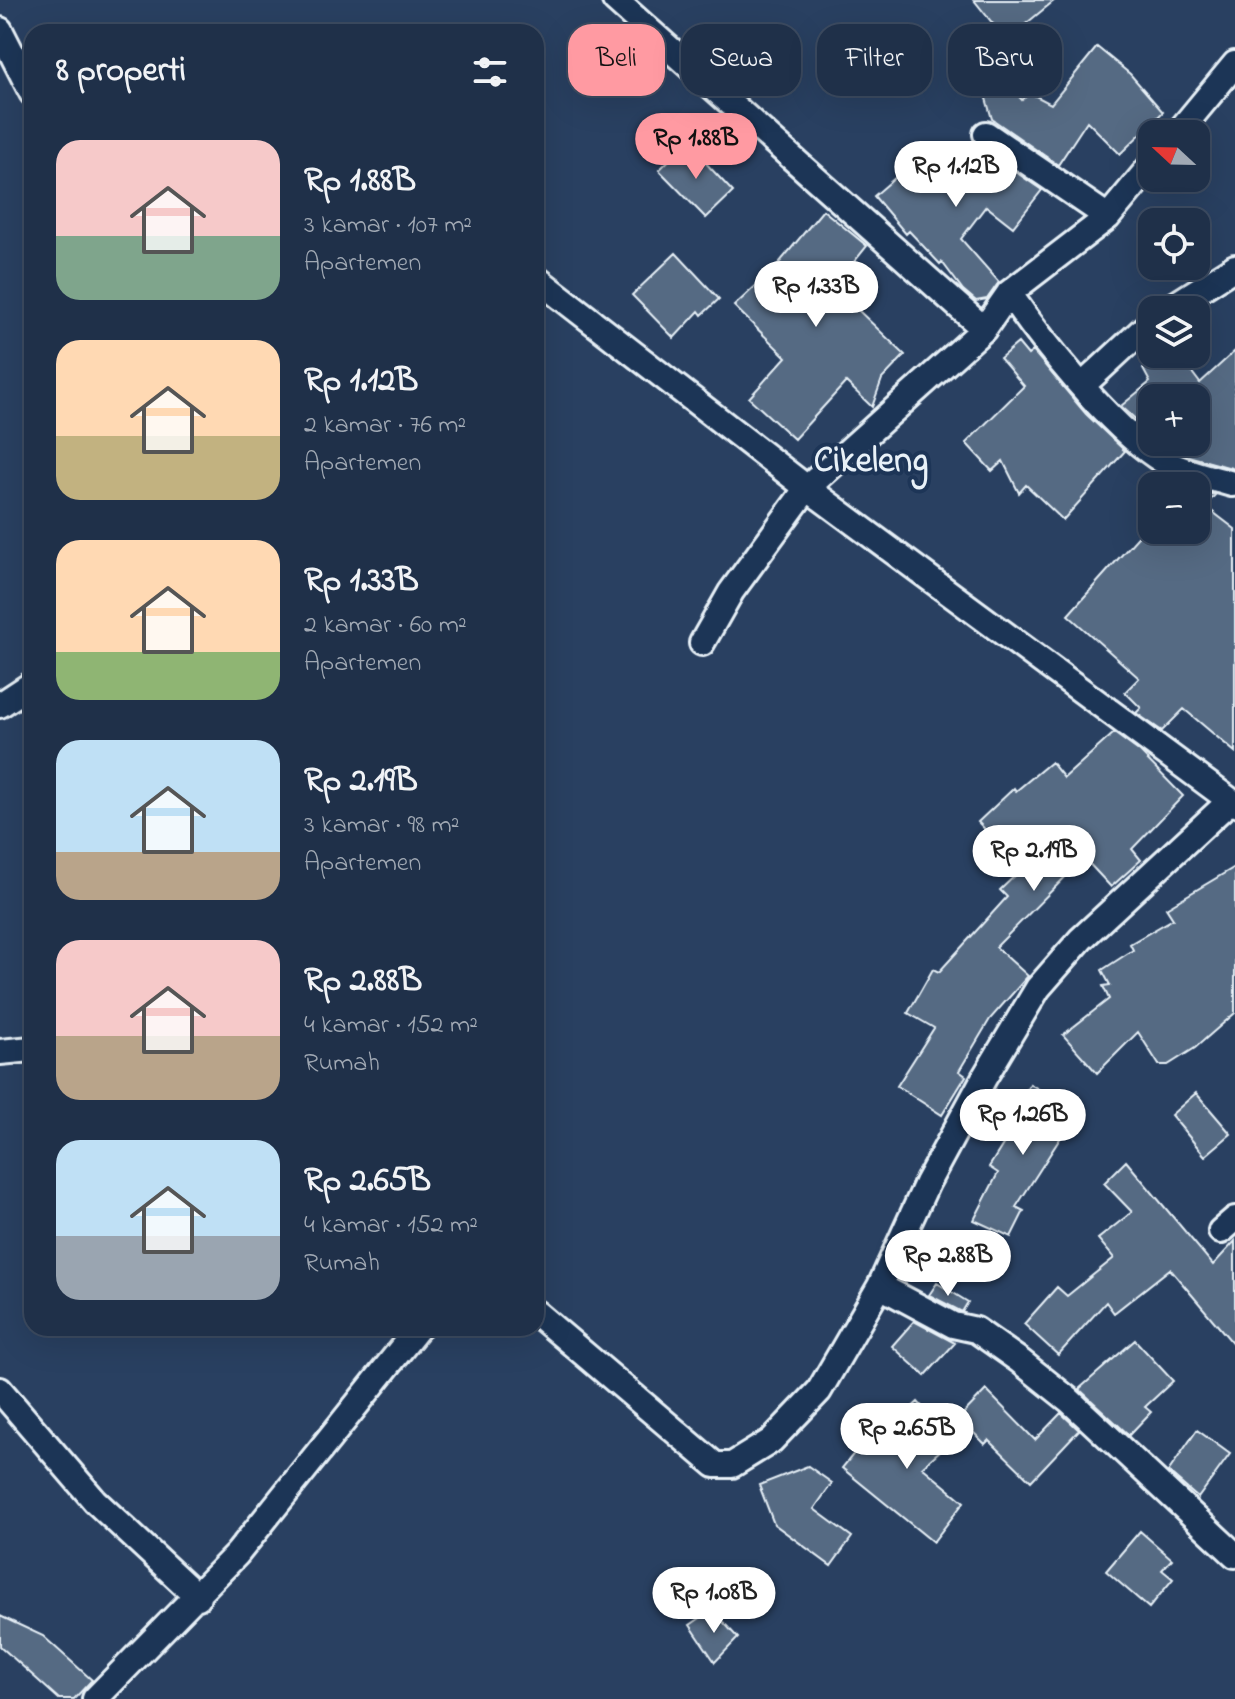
<!DOCTYPE html>
<html lang="id">
<head>
<meta charset="utf-8">
<style>
	:root { --surface:#1f3049; --page:#2c3c53; --text:#f1f3f6; --muted:#a1a9b4; --line:#3c4b61; --accent:#ff9aa2 }
	body { margin:0; font-family:"Indie Flower",sans-serif; background:var(--page); color:var(--text); height:100vh; display:flex; flex-direction:column; font-size:30px; white-space:nowrap }
	* { box-sizing:border-box; margin:0 }
	p { font-size:26px; color:var(--muted) }
	.icon { flex:none; width:44px; height:44px; fill:none; stroke:currentColor; stroke-width:2; stroke-linecap:round; stroke-linejoin:round }
	.map { position:relative; flex:1; overflow:hidden }
	.panel { position:absolute; left:24px; top:24px; width:520px; height:1312px; display:flex; flex-direction:column; background:var(--surface); border-radius:24px; box-shadow:0 8px 32px #0002,0 0 0 2px var(--line) }
	.panel>* { flex:none }
	.guide { position:absolute; left:568px; top:24px; width:546px; height:72px; display:flex; gap:16px }
	.needle { width:52px; rotate:292deg }
	.buttons { position:absolute; left:1138px; top:120px; display:grid; gap:16px }
	.buttons a { display:grid; place-items:center; width:72px; height:72px; border-radius:16px; background:var(--surface); box-shadow:0 8px 32px #0002,0 0 0 2px var(--line); font-size:40px }
	.price { position:absolute; translate:-50% -68px; padding:0 18px; border-radius:28px; background:#fff; color:#222; font-size:26px; line-height:52px; filter:drop-shadow(0 2px 4px #0008) }
	.price::after { content:''; position:absolute; left:50%; top:48px; width:24px; height:18px; margin-left:-12px; background:inherit; clip-path:polygon(0 0,100% 0,50% 100%) }
	.price.active { background:var(--accent); color:#111 }
	ul { padding:0; list-style:none }
	li { display:flex; align-items:center; gap:24px; height:200px; padding:0 32px }
	li span { display:grid; place-items:center; flex:none; width:224px; height:160px; border-radius:24px; color:#555 }
	li>.icon { margin-inline-start:auto }
	span .icon { width:96px; height:96px; fill:#fffc; stroke-width:1 }
	li b { font-size:34px }
	h2 { display:flex; justify-content:space-between; align-items:center; height:96px; padding:0 32px; font-size:34px }
	.chip { padding:0 28px; border-radius:24px; background:var(--surface); box-shadow:0 8px 32px #0002,0 0 0 2px var(--line); font-size:28px; line-height:72px }
	.chip.active { background:var(--accent); color:#111 }
	.map>svg:first-child { display:block }
	.building { fill:#556a83; stroke:#e8f1f8; stroke-width:2 }
	.lines { fill:none; stroke-linecap:round; stroke-linejoin:round }
	.street-casing { stroke:#e8f1f8; stroke-width:30 }
	.street { stroke:#1d3557; stroke-width:24 }
	.labels { text-anchor:middle; stroke-width:8; stroke-linejoin:round; paint-order:stroke }
	.quarter-label { font-size:36px; font-weight:bold; fill:#e8f1f8; stroke:#1d3557 }
</style>
</head>
<body>
<div class="map">
<svg width="1235" height="1699" viewBox="0 0 1235 1699">
	<rect width="100%" height="100%" fill="#294061"/>
	<filter id="ink" filterUnits="userSpaceOnUse"><feTurbulence type="fractalNoise" baseFrequency=".0125" numOctaves="2"/><feDisplacementMap in="SourceGraphic" scale="16" xChannelSelector="R" yChannelSelector="G"/><feConvolveMatrix kernelMatrix="1 2 1 2 8 2 1 2 1" color-interpolation-filters="sRGB"/></filter>
	<g filter="url(#ink)">
		<path class="building" d="M974 0H1055L1006 40Z
			M1097 47 1130 74 1163 112 1120 154 1087 121 1058 165 992 119 983 88 999 74 1022 100 1030 93 1051 104Z
			M687 143 733 192 706 218 659 170Z
			M938 147 964 167 979 147 1042 190 1013 227 986 206 961 239 999 282 987 299 976 301 963 290 942 262 940 264 909 231 906 234 874 196 917 159 923 166Z
			M823 210 867 246 834 287 905 355 882 379 872 407 846 382 794 439 749 398 786 357 734 306 775 268Z
			M676 253 719 299 702 315 699 311 674 338 632 295Z
			M1018 343 1028 355 1033 351 1086 414 1125 451 1063 520 1026 485 1019 493 1003 461 992 471 966 443 1024 386 1000 358Z
			M1235 351V469L1188 456 1162 442H1196V398H1152V434L1121 406 1150 382 1143 369 1162 354H1178L1200 383Z
			M1196 490 1215 495 1205 506 1235 529V752L1184 709 1162 731 1136 713 1141 708 1125 692 1139 678 1068 615 1144 530H1196Z
			M1114 733 1140 752 1183 796 1132 849 1141 860 1111 887 1084 858 996 947 1028 976 990 1019 959 1071 966 1076 942 1115 897 1086 934 1028 908 1013 933 969 939 972 1007 897 1000 890 1022 869 978 822 1014 788 1016 791 1051 762 1064 778Z
			M1235 867V1013L1195 1048 1168 1065H1159L1138 1032 1097 1073 1063 1035 1109 999 1103 986 1110 985 1102 970 1133 950 1130 944 1173 919 1166 908Z
			M1030 1084 1077 1112 1016 1207 1024 1211 1011 1237 974 1220 998 1173 989 1167 1019 1119 1012 1115Z
			M1196 1093 1231 1134 1205 1156 1171 1115Z
			M1126 1161 1213 1265 1235 1241V1346L1170 1269 1114 1313 1106 1302 1058 1355 1024 1324 1057 1287 1067 1296 1114 1258 1098 1239 1132 1212 1104 1183Z
			M937 1283 968 1302 962 1312 929 1295Z
			M914 1321 955 1343 925 1376 892 1346Z
			M1135 1340 1173 1381 1145 1407 1151 1412 1129 1435 1079 1389Z
			M986 1390 1035 1440 1061 1413 1079 1430 1031 1481 989 1440 985 1444 959 1418Z
			M918 1402 952 1440 922 1467 964 1502 933 1542 842 1468 873 1430 880 1436Z
			M1197 1430 1230 1454 1198 1498 1168 1472Z
			M808 1466 832 1483 814 1509 852 1537 831 1566 774 1524 759 1485Z
			M1140 1531 1172 1559 1162 1570 1173 1579 1149 1608 1106 1571Z
			M712 1610 738 1638 715 1662 690 1625Z
			M0 1616 43 1636 92 1680 74 1699H59L0 1646Z"/>
		<g class="lines">
			<g class="street-casing">
				<path id="street" d="M615 0 984 329
					M0 30 32 93
					M986 134 1108 217
					M1177 134 1235 64
					M536 278 807 488 1235 804
					M1009 293C1042 342 1108 424 1157 457 1177 471 1208 477 1232 484
					M1167 310 1235 267
					M1083 385 1152 321
					M702 643 731 592 807 488 984 329 1009 293 1108 217 1152 164
					M0 705 32 684
					M0 1052 32 1049
					M1221 1231 1235 1219
					M880 1286 953 1325 976 1330 1020 1361 1069 1400 1235 1555
					M536 1313 715 1465H732L771 1441 819 1391 880 1286 927 1183 984 1078 1038 988 1081 939 1230 801
					M0 1390 95 1501 198 1597
					M95 1699 237 1554 418 1328"/>
			</g>
			<use href="#street" class="street"/>
		</g>
	</g>
	<g class="labels">
		<g class="quarter-label">
			<text x="871" y="471">Cikeleng</text>
		</g>
	</g>
</svg>
<div class="buttons">
<a><svg class="needle" viewBox="-14 -14 28 28"><path d="M0-13l5 13h-10z" fill="#e53935"/><path d="M0 13l5-13h-10z" fill="#a1a9b4"/></svg></a>
<a><svg class="icon" aria-label="locate" viewBox="0 0 24 24"><circle cx="12" cy="12" r="6"/><path d="M12 2v4M12 18v4M2 12h4M18 12h4"/></svg></a>
<a><svg class="icon" aria-label="layers" viewBox="0 0 24 24"><path d="M12 4l9 5-9 5-9-5zM3 14l9 5 9-5"/></svg></a>
<a>+</a>
<a>−</a>
</div>
<b class="price active" style="left:696px;top:181px">Rp 1.88B</b>
<b class="price" style="left:956px;top:209px">Rp 1.12B</b>
<b class="price" style="left:816px;top:329px">Rp 1.33B</b>
<b class="price" style="left:1034px;top:893px">Rp 2.19B</b>
<b class="price" style="left:1023px;top:1157px">Rp 1.26B</b>
<b class="price" style="left:948px;top:1298px">Rp 2.88B</b>
<b class="price" style="left:907px;top:1471px">Rp 2.65B</b>
<b class="price" style="left:714px;top:1635px">Rp 1.08B</b>
<div class="guide">
<a class="chip active">Beli</a>
<a class="chip">Sewa</a>
<a class="chip">Filter</a>
<a class="chip">Baru</a>
</div>
<section class="panel">
<h2>8 properti<svg class="icon" aria-label="filters" viewBox="0 0 24 24"><path d="M4 7h16M4 17h16"/><circle cx="9" cy="7" r="2"/><circle cx="15" cy="17" r="2"/></svg></h2>
<ul>
<li><span style="background:linear-gradient(#f6c9c9 60%,#7fa58c 0)"><svg class="icon" aria-label="home" viewBox="0 0 24 24"><path d="M3 11l9-7 9 7M6 9v11h12V9"/></svg></span><div><b>Rp 1.88B</b><p>3 kamar · 107 m²</p><p>Apartemen</p></div></li>
<li><span style="background:linear-gradient(#ffd9b3 60%,#c2b280 0)"><svg class="icon" aria-label="home" viewBox="0 0 24 24"><path d="M3 11l9-7 9 7M6 9v11h12V9"/></svg></span><div><b>Rp 1.12B</b><p>2 kamar · 76 m²</p><p>Apartemen</p></div></li>
<li><span style="background:linear-gradient(#ffd9b3 70%,#8fb573 0)"><svg class="icon" aria-label="home" viewBox="0 0 24 24"><path d="M3 11l9-7 9 7M6 9v11h12V9"/></svg></span><div><b>Rp 1.33B</b><p>2 kamar · 60 m²</p><p>Apartemen</p></div></li>
<li><span style="background:linear-gradient(#bfe0f5 70%,#b9a48a 0)"><svg class="icon" aria-label="home" viewBox="0 0 24 24"><path d="M3 11l9-7 9 7M6 9v11h12V9"/></svg></span><div><b>Rp 2.19B</b><p>3 kamar · 98 m²</p><p>Apartemen</p></div></li>
<li><span style="background:linear-gradient(#f6c9c9 60%,#b9a48a 0)"><svg class="icon" aria-label="home" viewBox="0 0 24 24"><path d="M3 11l9-7 9 7M6 9v11h12V9"/></svg></span><div><b>Rp 2.88B</b><p>4 kamar · 152 m²</p><p>Rumah</p></div></li>
<li><span style="background:linear-gradient(#bfe0f5 60%,#9aa5b1 0)"><svg class="icon" aria-label="home" viewBox="0 0 24 24"><path d="M3 11l9-7 9 7M6 9v11h12V9"/></svg></span><div><b>Rp 2.65B</b><p>4 kamar · 152 m²</p><p>Rumah</p></div></li>
</ul>
</section>
</div>
</body>
</html>
